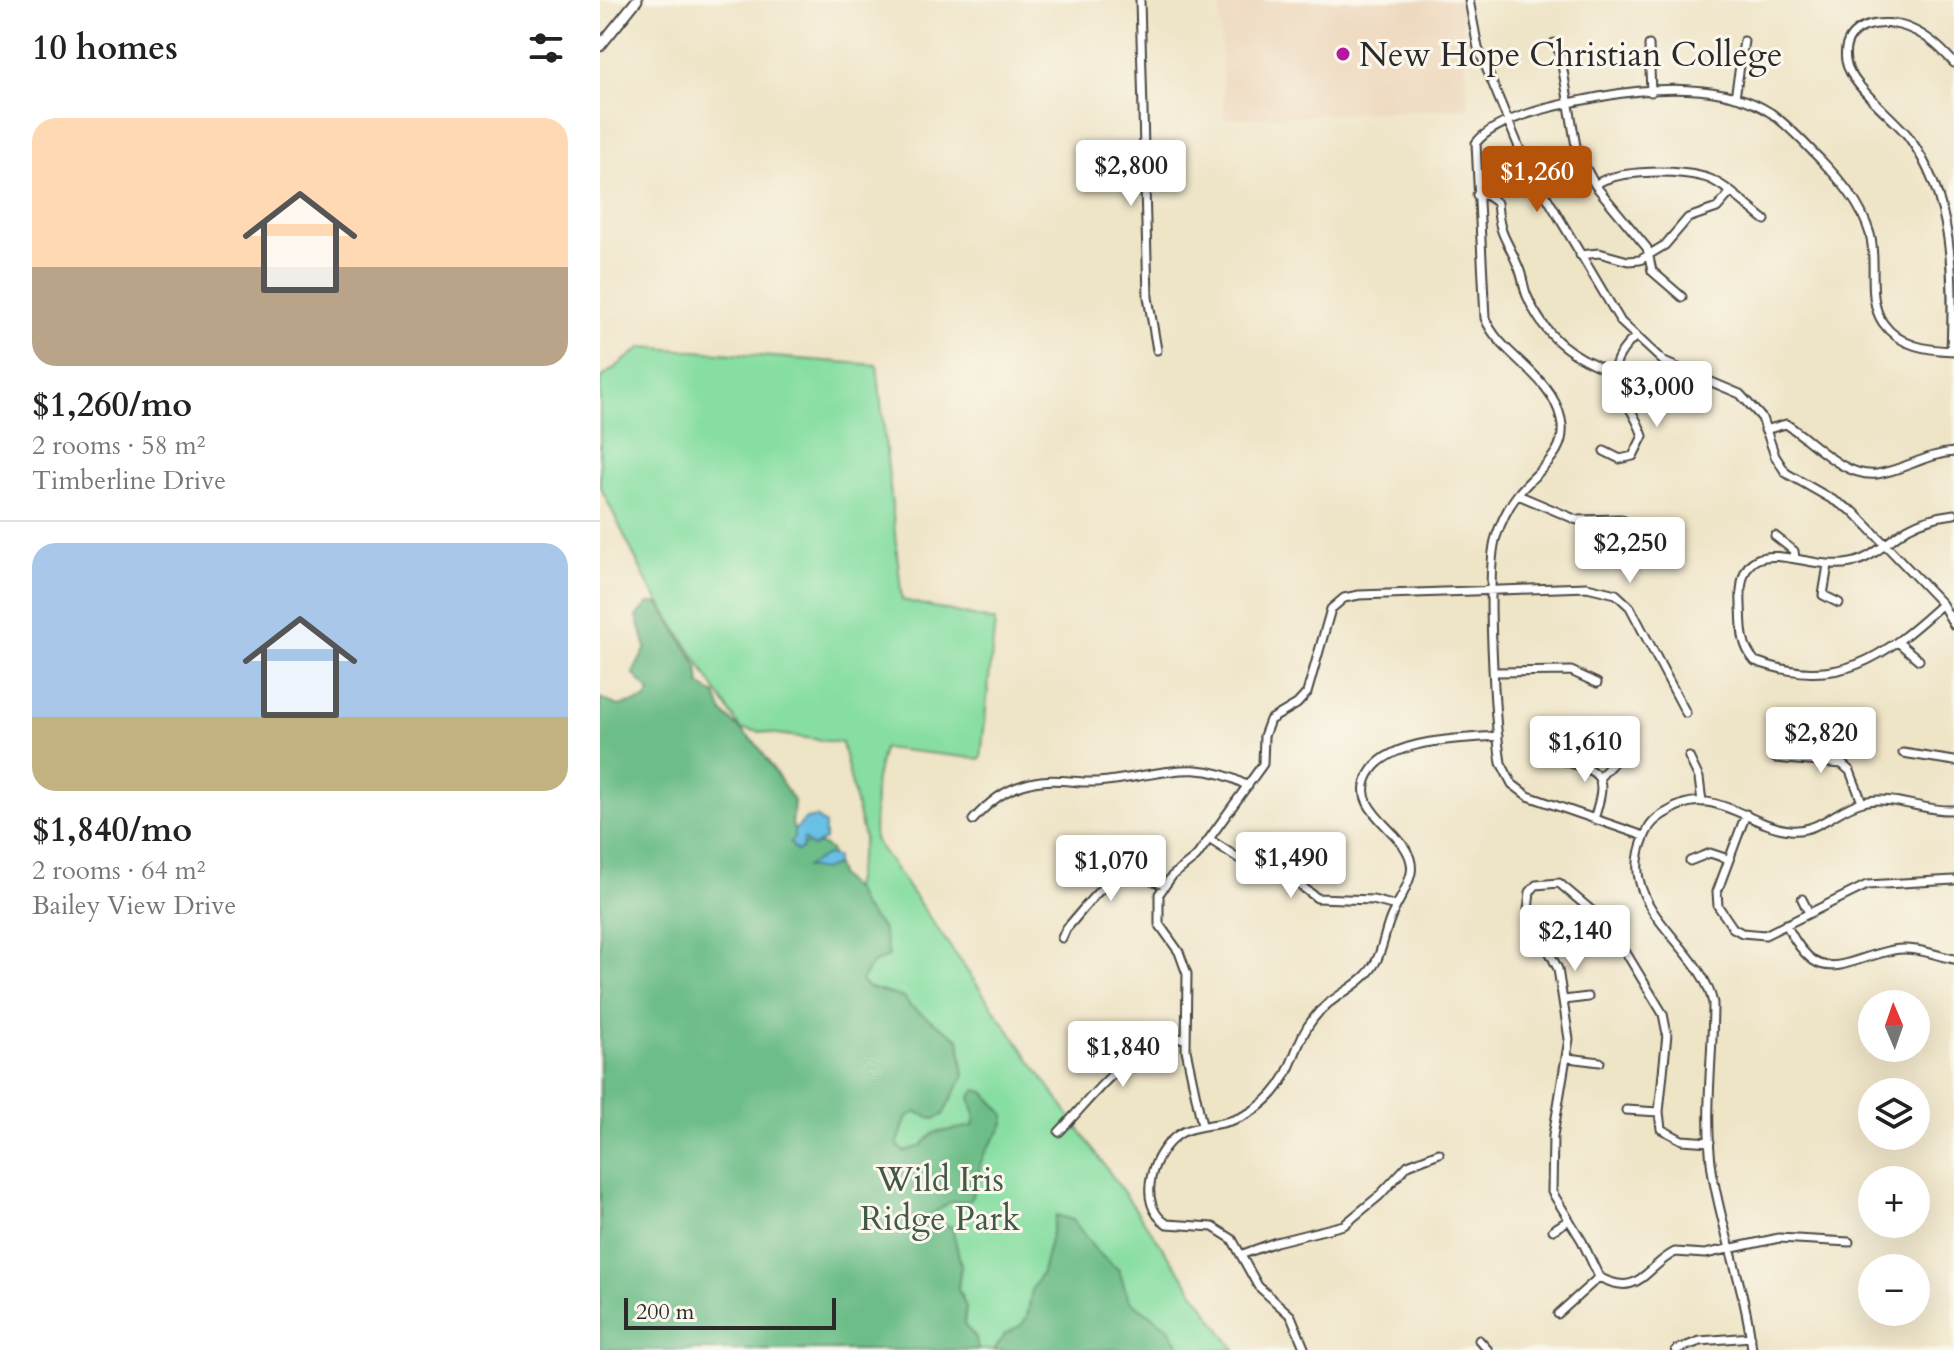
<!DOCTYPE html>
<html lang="en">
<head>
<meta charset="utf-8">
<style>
	:root { --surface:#fff; --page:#f2f2f2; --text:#222; --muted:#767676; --line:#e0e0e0; --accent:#b45309 }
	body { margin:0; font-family:Cardo,serif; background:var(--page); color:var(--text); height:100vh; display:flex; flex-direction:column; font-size:30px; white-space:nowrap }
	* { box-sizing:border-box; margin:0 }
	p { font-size:26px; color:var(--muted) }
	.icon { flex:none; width:44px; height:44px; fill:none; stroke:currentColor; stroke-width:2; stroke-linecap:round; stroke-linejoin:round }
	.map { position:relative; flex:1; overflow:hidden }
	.sheet { display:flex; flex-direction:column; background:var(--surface); width:600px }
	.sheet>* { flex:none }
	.needle { width:52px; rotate:358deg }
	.fabs { position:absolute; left:1258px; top:990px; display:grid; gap:16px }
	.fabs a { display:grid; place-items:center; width:72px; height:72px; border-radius:50%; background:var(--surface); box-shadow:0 8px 32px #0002; font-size:40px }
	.scale { position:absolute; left:24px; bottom:20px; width:212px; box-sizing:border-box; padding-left:8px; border:4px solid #2b2b2b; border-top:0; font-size:22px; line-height:28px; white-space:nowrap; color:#2b2b2b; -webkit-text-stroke:6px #fbf7ec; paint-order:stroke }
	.price { position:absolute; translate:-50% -68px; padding:0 18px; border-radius:8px; background:#fff; color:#222; font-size:26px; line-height:52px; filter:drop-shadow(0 2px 4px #0008) }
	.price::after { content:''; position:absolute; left:50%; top:48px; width:24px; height:18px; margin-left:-12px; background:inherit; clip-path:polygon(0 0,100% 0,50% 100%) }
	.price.on { background:var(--accent); color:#fff }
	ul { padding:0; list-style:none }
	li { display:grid; align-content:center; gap:16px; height:424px; padding:0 32px }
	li+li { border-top:2px solid var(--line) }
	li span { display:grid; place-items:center; height:248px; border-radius:24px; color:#555 }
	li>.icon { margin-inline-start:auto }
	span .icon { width:144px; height:144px; fill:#fffc; stroke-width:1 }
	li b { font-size:34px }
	h2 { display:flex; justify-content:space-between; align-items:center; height:96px; padding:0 32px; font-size:34px }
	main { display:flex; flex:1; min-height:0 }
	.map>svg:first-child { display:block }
	.built { fill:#edd7bb }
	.green { fill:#87dea2; stroke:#598466; stroke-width:2 }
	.forest { fill:#6dbd88; stroke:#4c745a; stroke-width:2 }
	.water { fill:#68c0e5; stroke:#4a7688; stroke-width:2 }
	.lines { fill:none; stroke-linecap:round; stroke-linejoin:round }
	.minor-casing { stroke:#484742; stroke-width:11 }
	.major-casing { stroke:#484742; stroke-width:13 }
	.minor { stroke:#fff; stroke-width:7 }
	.major { stroke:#fff; stroke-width:9 }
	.poi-dot { fill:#b5179e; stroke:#fbf7ec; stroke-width:3 }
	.labels { text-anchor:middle; stroke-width:6; stroke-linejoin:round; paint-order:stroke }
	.poi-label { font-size:34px; fill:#2b2b2b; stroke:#fbf7ec; text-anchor:start }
	.park-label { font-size:34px; fill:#425849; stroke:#fbf7ec }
</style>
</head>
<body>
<main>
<section class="sheet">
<h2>10 homes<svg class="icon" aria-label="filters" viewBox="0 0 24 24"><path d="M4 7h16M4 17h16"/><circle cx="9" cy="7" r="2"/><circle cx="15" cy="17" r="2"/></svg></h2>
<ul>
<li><span style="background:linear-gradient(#ffd9b3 60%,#b9a48a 0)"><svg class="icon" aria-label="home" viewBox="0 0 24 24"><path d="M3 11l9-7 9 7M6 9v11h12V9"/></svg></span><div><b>$1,260/mo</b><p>2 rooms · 58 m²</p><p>Timberline Drive</p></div></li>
<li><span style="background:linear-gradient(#a9c7e8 70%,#c2b280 0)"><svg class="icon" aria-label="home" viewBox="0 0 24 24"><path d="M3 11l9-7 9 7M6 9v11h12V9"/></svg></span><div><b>$1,840/mo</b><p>2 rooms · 64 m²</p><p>Bailey View Drive</p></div></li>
</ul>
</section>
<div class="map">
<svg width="1354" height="1350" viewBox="0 0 1354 1350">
	<rect width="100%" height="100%" fill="#fbf7ec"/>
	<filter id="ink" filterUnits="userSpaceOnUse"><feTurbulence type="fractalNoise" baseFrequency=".0125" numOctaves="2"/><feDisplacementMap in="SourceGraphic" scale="16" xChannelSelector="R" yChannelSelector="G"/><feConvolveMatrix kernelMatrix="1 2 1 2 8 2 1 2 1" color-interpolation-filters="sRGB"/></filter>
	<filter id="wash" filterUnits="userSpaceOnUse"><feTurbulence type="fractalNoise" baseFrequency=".006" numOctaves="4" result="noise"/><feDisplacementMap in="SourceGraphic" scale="32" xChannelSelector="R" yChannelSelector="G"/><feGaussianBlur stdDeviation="1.8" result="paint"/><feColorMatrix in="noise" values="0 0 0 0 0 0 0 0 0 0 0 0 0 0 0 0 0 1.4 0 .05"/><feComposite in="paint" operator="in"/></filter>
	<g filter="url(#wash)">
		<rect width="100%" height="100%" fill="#eee4c6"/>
		<path class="built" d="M619 0H861L868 108 625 119Z"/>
		<path class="green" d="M42 347 277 365 302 600 395 621 381 759 283 748 275 783 274 839 635 1350H78L194 1155 264 838 242 743 141 729 49 586 0 486V379Z"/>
		<path class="forest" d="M49 603H58L64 611 98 667 100 685 116 695 123 713 158 746 194 801 192 824 197 838 204 844 223 845 230 850 240 877 255 891 262 907 282 928 289 956 271 965 261 981 267 987 305 998 310 1006 359 1039 364 1075 343 1115 334 1119 316 1112 307 1117 297 1145 304 1152 321 1146 334 1133 373 1126 375 1116 370 1097 376 1090 384 1092 405 1115C405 1133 388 1142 382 1159 377 1173 378 1188 369 1201L350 1202 331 1215 335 1223 352 1227 361 1265 358 1289 366 1307 364 1325 376 1338 378 1350H0V698L18 706 45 700 50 692 33 673 46 648 37 616Z
			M456 1215 473 1220 497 1252 519 1270 529 1300 568 1327 582 1350H394L405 1334 421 1325 427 1317 432 1289 442 1272Z"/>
		<path class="water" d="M216 817 225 825V840L212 847 204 839 202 849 196 851 190 842 194 839V831L206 819Z
			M226 855 236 857V865L222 870 206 867Z"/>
	</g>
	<g filter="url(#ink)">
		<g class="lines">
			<g class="minor-casing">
				<path id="minor" d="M540 0 548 297 557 350
					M869 0 878 48 923 157 1021 322 1064 362 1140 394 1162 418 1175 456 1186 473 1254 512 1342 604 1354 625
					M954 43 960 53 977 152 995 185 1047 248 1052 271 1082 297
					M1049 45 1051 92
					M1135 97 1144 41
					M995 185C1016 169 1085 169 1110 179 1130 188 1148 207 1165 220
					M877 195H886L897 203C900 239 906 236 918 266 923 276 923 287 927 296 945 338 972 357 1013 372
					M980 255 999 253 1028 261 1040 260 1065 245 1088 218 1117 208 1130 193
					M1351 351C1354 274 1354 199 1308 136 1292 116 1250 85 1246 61 1240 23 1284 17 1311 29 1328 36 1342 49 1354 63
					M1165 430 1186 424C1212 440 1243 478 1277 474 1304 470 1326 454 1354 452
					M1004 451 1020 459 1033 456 1043 436C1028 392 992 377 1035 337
					M918 495 977 520 1021 519 1040 532
					M1175 536 1194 551 1195 558
					M1228 565 1223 595 1239 603
					M1342 604C1282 659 1238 691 1155 661 1140 645 1142 625 1141 604 1137 522 1204 573 1251 563 1274 558 1288 540 1308 528 1322 520 1338 516 1354 514
					M1299 643 1319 660
					M896 672 971 671 997 683
					M1303 753 1354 761
					M1089 757 1099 778 1102 802
					M1175 758 1242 764 1250 771 1262 802
					M958 759C1001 773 1009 772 994 819
					M1000 777 1027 748
					M1146 814 1117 892 1118 906 1133 928 1142 933 1165 935 1267 885 1354 880
					M373 820C387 804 402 791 423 785 448 776 472 783 497 782 555 778 592 754 648 786
					M1044 836 928 796 912 784 901 763C895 725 885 569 896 537 901 522 908 507 918 494 937 470 969 454 961 419 951 374 899 355 885 318L876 143C896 116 967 103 999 97 1052 87 1125 82 1171 113 1189 126 1205 144 1220 159 1242 182 1261 204 1270 234 1278 262 1266 298 1283 323 1300 347 1328 350 1354 351
					M609 839 641 860 684 873 717 898 773 900 796 906
					M1090 861 1110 853 1128 859
					M1202 899 1209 913
					M1186 924C1219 990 1240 961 1293 950 1313 946 1335 955 1354 959
					M462 938 466 929C498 894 512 859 563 885
					M964 1000 988 997
					M968 1058 1000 1062
					M1026 1110 1059 1112
					M602 1125 586 1050 587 974 579 952 559 924V894L572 876 596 857 663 764 664 736 670 720 697 704 707 693 731 609 744 598 759 595 987 587 1016 594 1030 607 1086 713
					M459 1132C494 1096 531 1039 586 1038
					M1110 1142 1082 1140 1061 1129 1059 1112 1067 1034 1063 1014 1010 926 959 883 936 885 930 892 928 910 958 969 969 1039 953 1136 952 1192 982 1241 999 1277C1040 1299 1045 1267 1075 1252L1105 1254 1179 1238 1249 1242
					M953 1230 969 1220
					M643 1254 676 1242 744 1225 779 1196 808 1165 839 1153
					M958 1314 999 1277
					M879 1340 888 1350
					M705 1350 691 1316 658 1286 632 1239 613 1227 567 1224C535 1204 552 1150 581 1133 594 1126 608 1126 622 1123 648 1118 671 1101 684 1078 695 1059 699 1036 713 1019 727 1000 748 992 764 977 783 960 782 938 791 917 797 903 808 888 811 873 818 834 746 815 769 774 789 738 862 739 898 736
					M1076 1350 1100 1341 1151 1337
					M1152 1350C1146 1289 1121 1231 1112 1170 1104 1115 1113 1058 1113 1003 1102 954 1049 927 1039 879 1035 861 1041 841 1050 826 1055 819 1061 815 1069 811 1112 783 1148 826 1190 830 1219 833 1237 808 1263 802 1292 794 1324 812 1354 810"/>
			</g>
			<g class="major-casing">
				<path id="major" d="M0 46 37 0"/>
			</g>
			<use href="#minor" class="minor"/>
			<use href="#major" class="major"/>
		</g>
	</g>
	<circle class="poi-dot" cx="743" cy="54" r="8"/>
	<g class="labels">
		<g class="poi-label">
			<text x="759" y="66">New Hope Christian College</text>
		</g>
		<g class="park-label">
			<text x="340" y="1191">Wild Iris<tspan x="340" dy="39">Ridge Park</tspan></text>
		</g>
	</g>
</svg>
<div class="fabs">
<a><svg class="needle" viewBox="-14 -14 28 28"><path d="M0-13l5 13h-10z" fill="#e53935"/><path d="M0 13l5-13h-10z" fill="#767676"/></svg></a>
<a><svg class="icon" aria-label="layers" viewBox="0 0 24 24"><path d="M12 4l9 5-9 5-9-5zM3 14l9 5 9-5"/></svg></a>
<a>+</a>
<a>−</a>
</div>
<div class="scale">200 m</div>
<b class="price" style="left:531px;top:208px">$2,800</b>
<b class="price on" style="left:937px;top:214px">$1,260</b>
<b class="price" style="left:1057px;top:429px">$3,000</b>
<b class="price" style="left:1030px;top:585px">$2,250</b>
<b class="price" style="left:1221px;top:775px">$2,820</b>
<b class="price" style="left:985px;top:784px">$1,610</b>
<b class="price" style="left:691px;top:900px">$1,490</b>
<b class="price" style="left:511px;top:903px">$1,070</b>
<b class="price" style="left:975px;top:973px">$2,140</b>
<b class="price" style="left:523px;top:1089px">$1,840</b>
</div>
</main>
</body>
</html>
